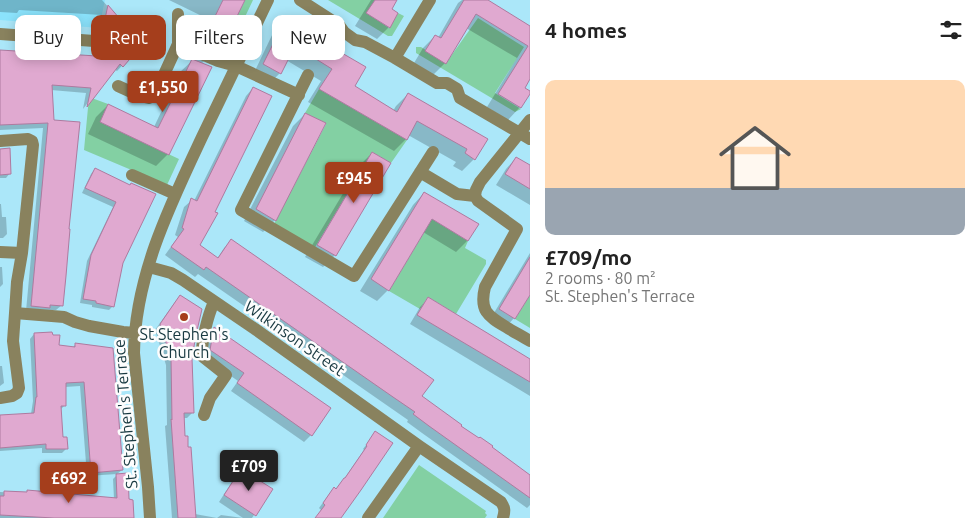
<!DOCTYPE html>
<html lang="en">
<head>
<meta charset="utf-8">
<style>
	:root { --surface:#fff; --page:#f2f2f2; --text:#222; --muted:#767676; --accent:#a53e1c }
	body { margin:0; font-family:Ubuntu,sans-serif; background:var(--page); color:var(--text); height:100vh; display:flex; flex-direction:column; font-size:19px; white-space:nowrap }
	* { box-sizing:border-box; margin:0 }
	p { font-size:16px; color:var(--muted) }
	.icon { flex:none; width:28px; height:28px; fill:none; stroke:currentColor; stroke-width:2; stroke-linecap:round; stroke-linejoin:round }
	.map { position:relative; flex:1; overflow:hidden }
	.panel { display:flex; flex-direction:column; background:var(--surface); width:450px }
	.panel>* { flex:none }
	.guide { position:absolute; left:15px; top:15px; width:440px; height:45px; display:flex; gap:10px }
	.price { position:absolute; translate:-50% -42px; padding:0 11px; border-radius:5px; background:var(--accent); color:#fff; font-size:16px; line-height:32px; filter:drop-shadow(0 1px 2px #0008) }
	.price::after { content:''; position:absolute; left:50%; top:30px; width:15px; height:11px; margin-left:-8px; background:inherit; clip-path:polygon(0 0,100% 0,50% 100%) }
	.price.current { background:#222; color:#fff }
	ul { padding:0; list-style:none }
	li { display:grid; align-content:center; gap:10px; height:265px; padding:0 15px }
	li span { display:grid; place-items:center; height:155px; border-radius:10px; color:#555 }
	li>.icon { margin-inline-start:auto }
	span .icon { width:90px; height:90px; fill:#fffc; stroke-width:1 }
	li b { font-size:21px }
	h2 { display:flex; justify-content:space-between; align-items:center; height:60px; padding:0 15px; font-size:21px }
	.chip { padding:0 18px; border-radius:10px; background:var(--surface); box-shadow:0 2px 12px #0003; font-size:18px; line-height:45px }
	.chip.current { background:var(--accent); color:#fff }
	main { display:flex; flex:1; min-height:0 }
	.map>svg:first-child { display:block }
	.built { fill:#8be3fc }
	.green { fill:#83d0a3 }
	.shadow { fill:#0003 }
	.building { fill:#e0a9d0; stroke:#ae7a9f }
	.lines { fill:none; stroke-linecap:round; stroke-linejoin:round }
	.minor { stroke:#89825e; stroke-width:12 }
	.poi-dot { fill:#a53e1c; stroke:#fdfdfd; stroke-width:2 }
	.labels { text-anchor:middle; stroke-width:5; stroke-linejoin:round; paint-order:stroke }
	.poi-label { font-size:16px; fill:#183941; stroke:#fdfdfd }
	.street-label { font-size:16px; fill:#183941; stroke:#fdfdfd }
</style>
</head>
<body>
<main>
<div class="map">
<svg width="530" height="518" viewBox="0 0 530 518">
	<rect width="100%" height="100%" fill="#abe7f9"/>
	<path class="built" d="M0 0H105L99 28 0 20Z"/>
	<path class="green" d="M245 0H253L228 53 221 51Z
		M328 0H375L367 13 389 28 398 13 404 16 392 36H388Z
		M478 18 524 47 495 93 521 109 515 112 416 53V47H421L446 63Z
		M319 89 407 140 391 163 372 152 314 249 274 224 326 124 305 113Z
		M89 97 108 104 100 122 179 159 167 185 84 150Z
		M432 219 468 241 465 248 486 260V264L456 314 428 297 420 309 389 291Z
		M530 295V328L515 319Z
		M419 465 486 511 485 513 487 515 485 518H383Z"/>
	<path class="shadow" d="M0 0H102L120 20 155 36 149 42 150 51 145 56 130 57 117 71 114 69 83 109 86 93 51 90 62 305 56 310 26 311 43 128 0 130V51L94 57 97 48 96 43 102 15 19 10 17 13 0 12Z
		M169 0H243L222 44 201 64 168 154 156 166 88 134 96 117 108 105 154 127 180 72 194 59 190 57 208 19Z
		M371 0H396L390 9 389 27 377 39 355 26Z
		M462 0H485L530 27V76L523 88 520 107 508 120 487 107 517 58 466 28 445 63 433 75 414 63 423 48 435 36 438 38 458 3Z
		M285 21 354 86 393 111 396 106 408 94 486 139 474 159 462 171 453 166 456 162 408 135 406 139 394 151 308 102 321 81 286 60 280 73 268 85 252 77 273 33Z
		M253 88 199 246 217 259 224 248 231 241 421 397 530 476V505L527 508 422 433 407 422 408 420 198 274 195 277 165 255 178 237 175 235 184 207 192 200 194 201 246 96Z
		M305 114 275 220 263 232 244 221 293 126Z
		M372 153 335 255 323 267 305 257 360 165Z
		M0 157 10 173 6 178H0Z
		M516 158 530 167V205L496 185 506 169Z
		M95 169 130 186 122 263 113 306 109 310 92 307V305L80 303 87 261 113 207 82 193 91 174Z
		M424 193 477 225 467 241 456 252 423 232 388 290 377 301 360 291 413 205Z
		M0 204H1L2 217H6L7 234 3 238H0Z
		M530 253V292L514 318 506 327 491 318Z
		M0 267H2L3 284 0 287Z
		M180 296 191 358 193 412 187 418H183L184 437 195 514 217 518H172L165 426 167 425 166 365 155 330 175 302Z
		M428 299 530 361V396L410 324 420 307Z
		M214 328 311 435 304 442 231 391 238 381 204 357 207 335Z
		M34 334 57 346 72 348 76 344 122 470 117 474 87 476 80 386 65 387V405L60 410 62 439 66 449 62 453H42V448L0 451V416L31 414 33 401 30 339Z
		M0 366H2L4 383 0 386Z
		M376 432 339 518H316L321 510 319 508 330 493 335 490 344 479 364 450 363 449Z
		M241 471 271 490 252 518H217L221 515 243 518 219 502 235 477Z
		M117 475 128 501 133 518H0V492L26 493 28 491 114 499 113 479Z"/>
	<path class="building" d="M223 0H245L223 45 219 44 216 51 201 45Z
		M375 0H397L392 9 398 13 390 28 366 13Z
		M464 0H488L530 26V79L525 88 530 91V94L521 108 498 94 528 46 476 14 446 64 425 51 435 35 441 38Z
		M108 5 120 19 155 16 156 37H150L151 51 136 52 123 67 120 64 87 107 91 88 52 85 54 120 80 122 69 229H70L66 276 63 306 50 305V308L31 306 48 123 0 125V50L97 56 99 47 102 42 101 37Z
		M285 20 366 67 355 86 397 112 408 93 488 139 475 160 465 153 467 149 417 121 407 140 319 89 332 69 295 46 281 74 263 64Z
		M192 59 212 67 169 155 100 122 108 104 158 128Z
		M253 87 272 96 215 212 218 213 200 245 218 258 231 239 434 380 422 396 462 425 461 426 479 438 480 437 493 446 492 447 530 475V498L429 426 413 414 415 412 393 397 206 267 204 270 171 247 184 229 182 228 191 198 197 201Z
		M305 113 326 123 276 221 256 209Z
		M10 148 11 174 0 175V149Z
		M372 152 391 163 336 256 317 245Z
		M516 157 530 165V189L505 174Z
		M95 168 130 185 131 183 156 194 123 263 114 307 96 303V301L83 299 91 255 116 202 85 188Z
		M424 192 479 224 468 241 432 219 389 291 371 279Z
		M530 257V295L515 319 499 309Z
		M180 295 202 309 196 335 192 358 194 413H184L185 436H188V447H191L196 518H178L171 419 172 420 171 358 160 324Z
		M428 297 530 359V382L417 315Z
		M214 327 331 408 312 436 237 383 244 373 210 350Z
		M52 332 53 335H60L59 345 75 347V343L113 348 123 470 91 473 84 382 66 383V406H61L63 437H67L68 449H46V444L0 448V415L34 413 36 397H37L34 333Z
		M375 431 393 443 361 490 341 518H315L325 505 323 503 334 487 336 489 344 478H345L367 446 366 445Z
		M241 469 273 489 256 516 224 495Z
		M128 473 129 499 133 500 134 518H54L0 515V496H4V491L27 492V490L117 498 116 474Z"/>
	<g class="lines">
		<path class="minor" d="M300 0 339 25 344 32 355 40 365 42 395 58 437 83H447L457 89 460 98 530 139
			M0 34 94 41
			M178 44 218 61 236 66 299 95
			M395 58 430 0
			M308 75 241 210 354 276 433 152
			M118 86 140 96 149 98 156 92 178 44V14
			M530 120 480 182 476 190 475 196 478 201 517 229 485 287C479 311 488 316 506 327 514 332 522 336 530 341
			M0 141 28 139 32 141 33 145 22 253 17 282 15 313 13 341 19 388 17 393 12 396 0 398
			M420 172 457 194 475 196
			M132 175 175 194
			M0 252 22 253
			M149 267 171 273 183 280 255 329 419 446 501 502C505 508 505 511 503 518
			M15 313 64 317 75 322 89 326 123 332 135 333
			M204 415 210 398 226 375 202 356C201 342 208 315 214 302
			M150 518 148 487 134 353C135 276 170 205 202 137 224 91 246 46 268 0
			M368 518 419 446"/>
	</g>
	<circle class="poi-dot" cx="184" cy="317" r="5"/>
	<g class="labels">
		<g class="poi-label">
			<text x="184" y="340">St Stephen's<tspan x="184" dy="18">Church</tspan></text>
		</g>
		<g class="street-label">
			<text transform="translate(295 338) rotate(35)" y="6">Wilkinson Street</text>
			<text transform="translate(125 414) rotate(-95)" y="6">St. Stephen's Terrace</text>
		</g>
	</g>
</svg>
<b class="price" style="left:163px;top:113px">£1,550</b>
<b class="price" style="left:354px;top:204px">£945</b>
<b class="price current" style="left:249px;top:492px">£709</b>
<b class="price" style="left:69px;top:504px">£692</b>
<div class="guide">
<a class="chip">Buy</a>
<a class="chip current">Rent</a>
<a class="chip">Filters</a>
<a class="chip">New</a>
</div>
</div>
<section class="panel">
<h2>4 homes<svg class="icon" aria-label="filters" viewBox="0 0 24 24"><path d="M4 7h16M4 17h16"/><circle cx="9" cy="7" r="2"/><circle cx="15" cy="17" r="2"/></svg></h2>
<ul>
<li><span style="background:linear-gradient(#ffd9b3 70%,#9aa5b1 0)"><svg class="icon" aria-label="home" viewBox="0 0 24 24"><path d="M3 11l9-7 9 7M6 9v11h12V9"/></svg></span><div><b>£709/mo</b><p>2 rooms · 80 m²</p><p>St. Stephen's Terrace</p></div></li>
</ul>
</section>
</main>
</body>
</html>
